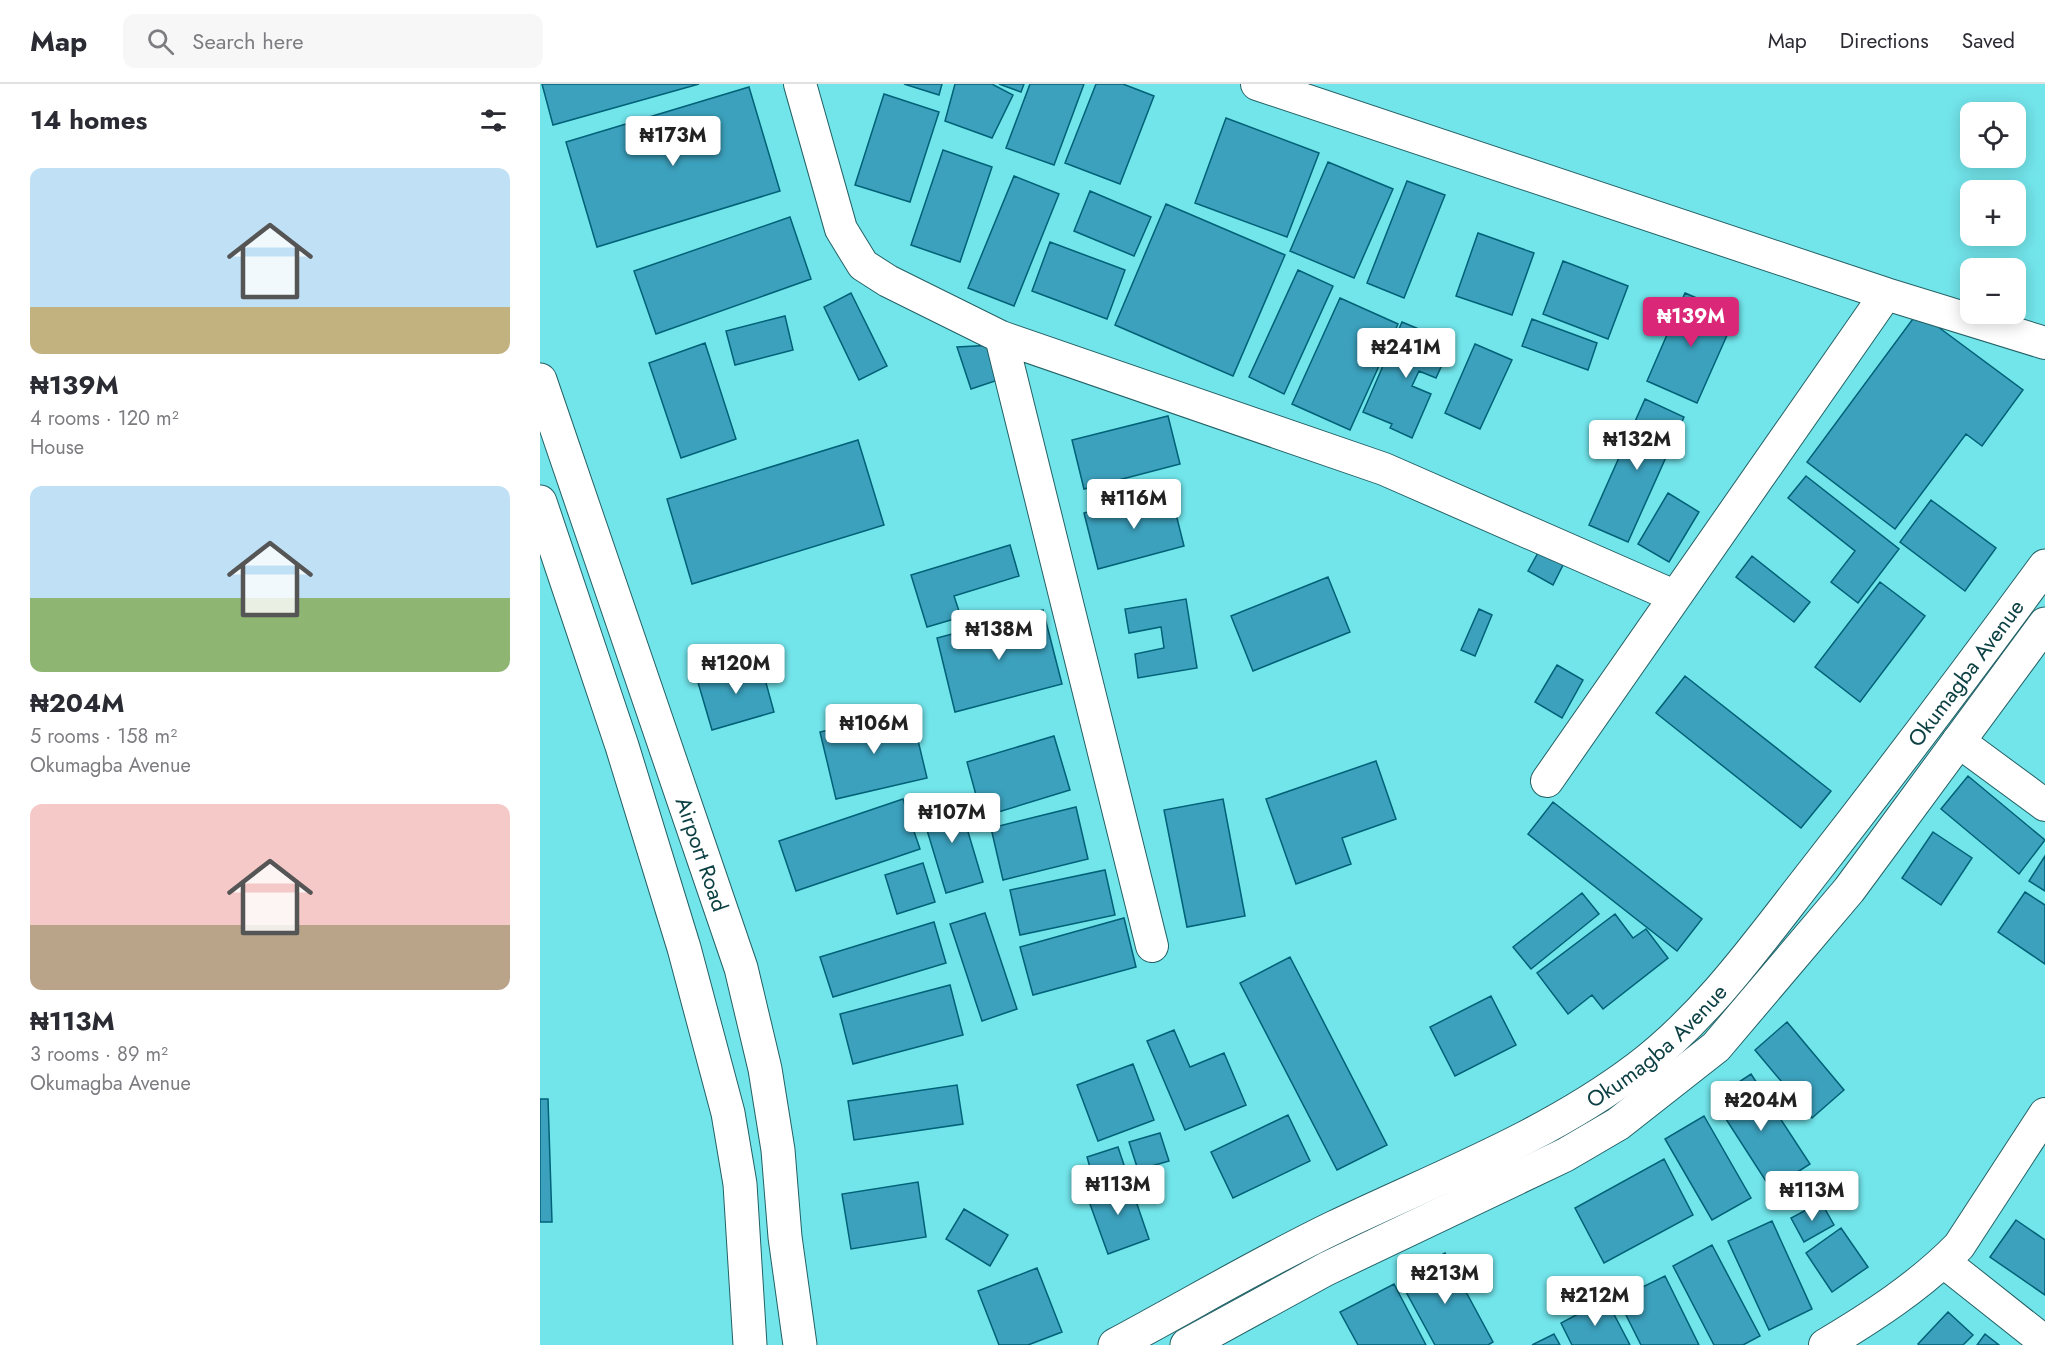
<!DOCTYPE html>
<html lang="en">
<head>
<meta charset="utf-8">
<style>
	:root { --surface:#fff; --page:#f7f7f7; --text:#2b2b33; --muted:#7c7c81; --line:#e1e1e2; --accent:#db2777 }
	body { margin:0; font-family:Jost,sans-serif; background:var(--page); color:var(--text); height:100vh; display:flex; flex-direction:column; font-size:22px; white-space:nowrap }
	* { box-sizing:border-box; margin:0 }
	p { font-size:20px; color:var(--muted) }
	.icon { flex:none; width:33px; height:33px; fill:none; stroke:currentColor; stroke-width:2; stroke-linecap:round; stroke-linejoin:round }
	.map { position:relative; flex:1; overflow:hidden }
	.drawer { display:flex; flex-direction:column; background:var(--surface); width:540px }
	.drawer>* { flex:none }
	.controls { position:absolute; left:1420px; top:18px; display:grid; gap:12px }
	.controls a { display:grid; place-items:center; width:66px; height:66px; border-radius:12px; background:var(--surface); box-shadow:0 3px 15px #0003; font-size:30px }
	.price { position:absolute; translate:-50% -51px; padding:0 14px; border-radius:6px; background:#fff; color:#222; font-size:20px; line-height:39px; filter:drop-shadow(0 2px 3px #0008) }
	.price::after { content:''; position:absolute; left:50%; top:36px; width:18px; height:14px; margin-left:-9px; background:inherit; clip-path:polygon(0 0,100% 0,50% 100%) }
	.price.current { background:var(--accent); color:#fff }
	ul { padding:0; list-style:none }
	li { display:grid; align-content:center; gap:12px; height:318px; padding:0 30px }
	li span { display:grid; place-items:center; height:186px; border-radius:12px; color:#555 }
	li>.icon { margin-inline-start:auto }
	span .icon { width:108px; height:108px; fill:#fffc; stroke-width:1 }
	li b { font-size:26px }
	h2 { display:flex; justify-content:space-between; align-items:center; height:72px; padding:0 30px; font-size:26px }
	header { display:flex; align-items:center; gap:36px; box-sizing:border-box; height:84px; padding:0 30px; background:var(--surface); border-bottom:2px solid var(--line) }
	header strong { font-size:28px }
	nav { display:flex; gap:33px; margin-inline-start:auto; font-size:21px }
	.search { width:420px; height:54px; background:var(--page); display:flex; align-items:center; gap:15px; box-sizing:border-box; padding:0 21px; border-radius:12px; color:var(--muted); font-size:22px }
	main { display:flex; flex:1; min-height:0 }
	.map>svg:first-child { display:block }
	.building { fill:#3ca1bd; stroke:#006177; stroke-width:1.5 }
	.lines { fill:none; stroke-linecap:round; stroke-linejoin:round }
	.minor-casing { stroke:#236165; stroke-width:34 }
	.secondary-casing { stroke:#236165; stroke-width:35 }
	.minor { stroke:#fff; stroke-width:32 }
	.secondary { stroke:#fff; stroke-width:33 }
	.labels { text-anchor:middle; stroke-width:4.5; stroke-linejoin:round; paint-order:stroke }
	.street-label { font-size:22px; fill:#0d4144; stroke:#72e5eb }
</style>
</head>
<body>
<header>
<strong>Map</strong>
<div class="search"><svg class="icon" aria-label="search" viewBox="0 0 24 24"><circle cx="10" cy="10" r="6"/><path d="M15 15l6 6"/></svg>Search here</div>
<nav><a>Map</a><a>Directions</a><a>Saved</a></nav>
</header>
<main>
<section class="drawer">
<h2>14 homes<svg class="icon" aria-label="filters" viewBox="0 0 24 24"><path d="M4 7h16M4 17h16"/><circle cx="9" cy="7" r="2"/><circle cx="15" cy="17" r="2"/></svg></h2>
<ul>
<li><span style="background:linear-gradient(#bfe0f5 75%,#c2b280 0)"><svg class="icon" aria-label="home" viewBox="0 0 24 24"><path d="M3 11l9-7 9 7M6 9v11h12V9"/></svg></span><div><b>₦139M</b><p>4 rooms · 120 m²</p><p>House</p></div></li>
<li><span style="background:linear-gradient(#bfe0f5 60%,#8fb573 0)"><svg class="icon" aria-label="home" viewBox="0 0 24 24"><path d="M3 11l9-7 9 7M6 9v11h12V9"/></svg></span><div><b>₦204M</b><p>5 rooms · 158 m²</p><p>Okumagba Avenue</p></div></li>
<li><span style="background:linear-gradient(#f6c9c9 65%,#b9a48a 0)"><svg class="icon" aria-label="home" viewBox="0 0 24 24"><path d="M3 11l9-7 9 7M6 9v11h12V9"/></svg></span><div><b>₦113M</b><p>3 rooms · 89 m²</p><p>Okumagba Avenue</p></div></li>
</ul>
</section>
<div class="map">
<svg width="1505" height="1261" viewBox="0 0 1505 1261">
	<rect width="100%" height="100%" fill="#72e5eb"/>
	<path class="building" d="M2 0H159L13 41Z
		M364 0H402L399 11Z
		M415 0H452L473 11 452 54 405 37Z
		M459 0H484L481 8Z
		M490 0H544L514 81 466 64Z
		M556 0H583L614 12 580 100 525 79Z
		M209 3 240 107 57 163 26 58Z
		M344 10 399 28 370 118 315 101Z
		M686 34 779 69 747 153 655 119Z
		M403 66 452 83 420 178 371 161Z
		M788 78 853 105 814 194 750 167Z
		M474 92 519 110 474 222 428 204Z
		M867 97 905 111 864 214 827 199Z
		M550 107 611 133 594 172 534 147Z
		M626 120 745 171 693 292 575 241Z
		M250 133 271 195 116 250 94 187Z
		M938 149 994 169 972 231 916 212Z
		M510 158 585 186 567 235 492 207Z
		M1023 177 1088 202 1068 255 1003 230Z
		M758 186 793 202 744 310 709 293Z
		M311 209 347 282 319 296 284 223Z
		M1145 209 1196 231 1157 319 1107 297Z
		M800 214 858 240 810 346 752 320Z
		M1378 228 1483 306 1442 362 1426 350 1355 445 1267 378Z
		M245 232 253 266 195 281 186 247Z
		M992 235 1057 259 1048 286 982 262Z
		M862 238 912 259 896 294 879 287 872 302 891 310 872 354 850 344 852 340 823 328Z
		M165 259 196 355 141 374 109 279Z
		M935 260 972 276 940 345 905 329Z
		M454 261 455 297 431 305 417 263Z
		M1105 315 1144 333 1088 458 1049 441Z
		M628 332 640 380 544 405 532 356Z
		M318 356 344 441 152 500 127 415Z
		M1266 392 1359 465 1318 519 1291 498 1315 467 1248 414Z
		M630 406 644 462 558 485 544 429Z
		M1128 409 1159 428 1129 478 1098 460Z
		M1391 416 1456 464 1425 507 1360 458Z
		M470 461 479 492 414 512 421 533 387 543 371 491Z
		M999 467 1023 481 1013 501 988 487Z
		M1212 472 1270 518 1254 538 1196 493Z
		M788 493 810 548 713 587 691 532Z
		M1340 498 1385 532 1320 618 1275 583Z
		M646 515 657 584 598 594 595 570 624 564 621 543 589 549 585 525Z
		M939 525 952 531 935 572 921 566Z
		M503 526 522 600 415 628 397 554Z
		M220 577 234 628 172 646 157 595Z
		M1017 581 1043 596 1022 634 995 618Z
		M1145 592 1291 707 1261 744 1116 629Z
		M371 627 387 694 296 715 280 648Z
		M514 652 530 706 442 733 427 678Z
		M836 677 856 735 802 754 811 780 756 800 726 715Z
		M1428 692 1505 756 1479 790 1401 725Z
		M417 711 443 798 406 809 380 723Z
		M363 715 380 765 256 807 239 757Z
		M683 715 705 832 647 843 624 726Z
		M1013 718 1162 835 1137 867 988 750Z
		M536 723 548 775 463 796 451 744Z
		M1393 748 1432 774 1401 821 1362 794Z
		M1505 772V807L1489 797Z
		M383 779 395 818 357 830 345 791Z
		M565 786 575 831 480 851 470 806Z
		M1485 808 1505 821V880L1458 848Z
		M1042 809 1059 830 991 885 973 863Z
		M445 829 477 925 442 937 410 840Z
		M1075 830 1093 854 1106 845 1128 874 1063 925 1052 911 1028 930 997 889Z
		M584 834 596 883 493 911 480 863Z
		M394 838 406 879 293 913 280 873Z
		M750 873 847 1061 797 1086 700 899Z
		M410 901 423 951 313 980 300 930Z
		M951 912 976 961 915 992 890 943Z
		M1247 938 1304 1006 1272 1034 1215 966Z
		M634 946 650 983 684 969 706 1021 645 1046 607 957Z
		M593 980 614 1036 558 1057 537 1001Z
		M1211 990 1270 1080 1231 1105 1173 1015Z
		M417 1001 423 1040 314 1056 308 1017Z
		M0 1015H8L12 1138H0Z
		M748 1031 770 1077 693 1114 671 1068Z
		M1164 1032 1211 1114 1172 1136 1125 1055Z
		M620 1049 629 1077 598 1086 589 1058Z
		M578 1063 585 1084 553 1094 547 1073Z
		M1124 1075 1153 1131 1064 1179 1035 1124Z
		M588 1094 609 1155 568 1170 546 1109Z
		M378 1098 386 1153 311 1165 302 1110Z
		M1281 1118 1294 1141 1264 1158 1251 1134Z
		M424 1125 468 1151 450 1182 406 1155Z
		M1476 1136 1505 1156V1211L1450 1173Z
		M1232 1137 1272 1225 1229 1246 1188 1157Z
		M1301 1144 1328 1183 1292 1208 1266 1169Z
		M1172 1161 1220 1252 1203 1261H1174L1133 1182Z
		M905 1169 953 1258 948 1261H895L859 1195Z
		M497 1184 522 1248 488 1261H459L438 1207Z
		M1125 1192 1159 1261H1101L1078 1215Z
		M854 1200 886 1261H818L800 1228Z
		M1066 1215 1090 1261H1032L1021 1239Z
		M1408 1228 1433 1251 1423 1261H1379L1378 1260Z
		M1014 1250 1020 1261H992Z
		M1445 1250 1459 1261H1437Z"/>
	<g class="lines">
		<g class="minor-casing">
			<path id="minor" d="M260 0 301 145 323 181 348 197 461 253 844 385 1134 512
				M717 0 1346 210 1505 259
				M461 253 612 862
				M1418 657 1505 721
				M1007 697 1346 210
				M1404 1178 1505 1258
				M1285 1261C1332 1233 1380 1202 1419 1162L1505 1030"/>
		</g>
		<g class="secondary-casing">
			<g id="secondary">
				<path id="s1" d="M0 296 201 884 225 985 238 1066 245 1153 260 1261"/>
				<path d="M0 418 82 662 144 864 188 1029 200 1100 210 1261"/>
				<path id="s2" d="M575 1261C648 1222 720 1179 795 1143 897 1094 1007 1053 1098 984 1169 930 1221 855 1276 785 1354 685 1430 584 1505 482"/>
				<path d="M647 1261 786 1185 1025 1071 1078 1040 1176 963 1309 806 1505 540"/>
			</g>
		</g>
		<use href="#minor" class="minor"/>
		<use href="#secondary" class="secondary"/>
	</g>
	<g class="labels">
		<g class="street-label">
			<text dy="8" stroke="none"><textPath href="#s2" startOffset="1107">Okumagba Avenue</textPath></text>
			<text dy="8" stroke="none"><textPath href="#s1" startOffset="501">Airport Road</textPath></text>
			<text dy="8" stroke="none"><textPath href="#s2" startOffset="621">Okumagba Avenue</textPath></text>
		</g>
	</g>
</svg>
<div class="controls">
<a><svg class="icon" aria-label="locate" viewBox="0 0 24 24"><circle cx="12" cy="12" r="6"/><path d="M12 2v4M12 18v4M2 12h4M18 12h4"/></svg></a>
<a>+</a>
<a>−</a>
</div>
<b class="price" style="left:133px;top:83px">₦173M</b>
<b class="price current" style="left:1151px;top:264px">₦139M</b>
<b class="price" style="left:866px;top:295px">₦241M</b>
<b class="price" style="left:1097px;top:387px">₦132M</b>
<b class="price" style="left:594px;top:446px">₦116M</b>
<b class="price" style="left:459px;top:577px">₦138M</b>
<b class="price" style="left:196px;top:611px">₦120M</b>
<b class="price" style="left:334px;top:671px">₦106M</b>
<b class="price" style="left:412px;top:760px">₦107M</b>
<b class="price" style="left:1221px;top:1048px">₦204M</b>
<b class="price" style="left:578px;top:1132px">₦113M</b>
<b class="price" style="left:1272px;top:1138px">₦113M</b>
<b class="price" style="left:905px;top:1221px">₦213M</b>
<b class="price" style="left:1055px;top:1243px">₦212M</b>
</div>
</main>
</body>
</html>
